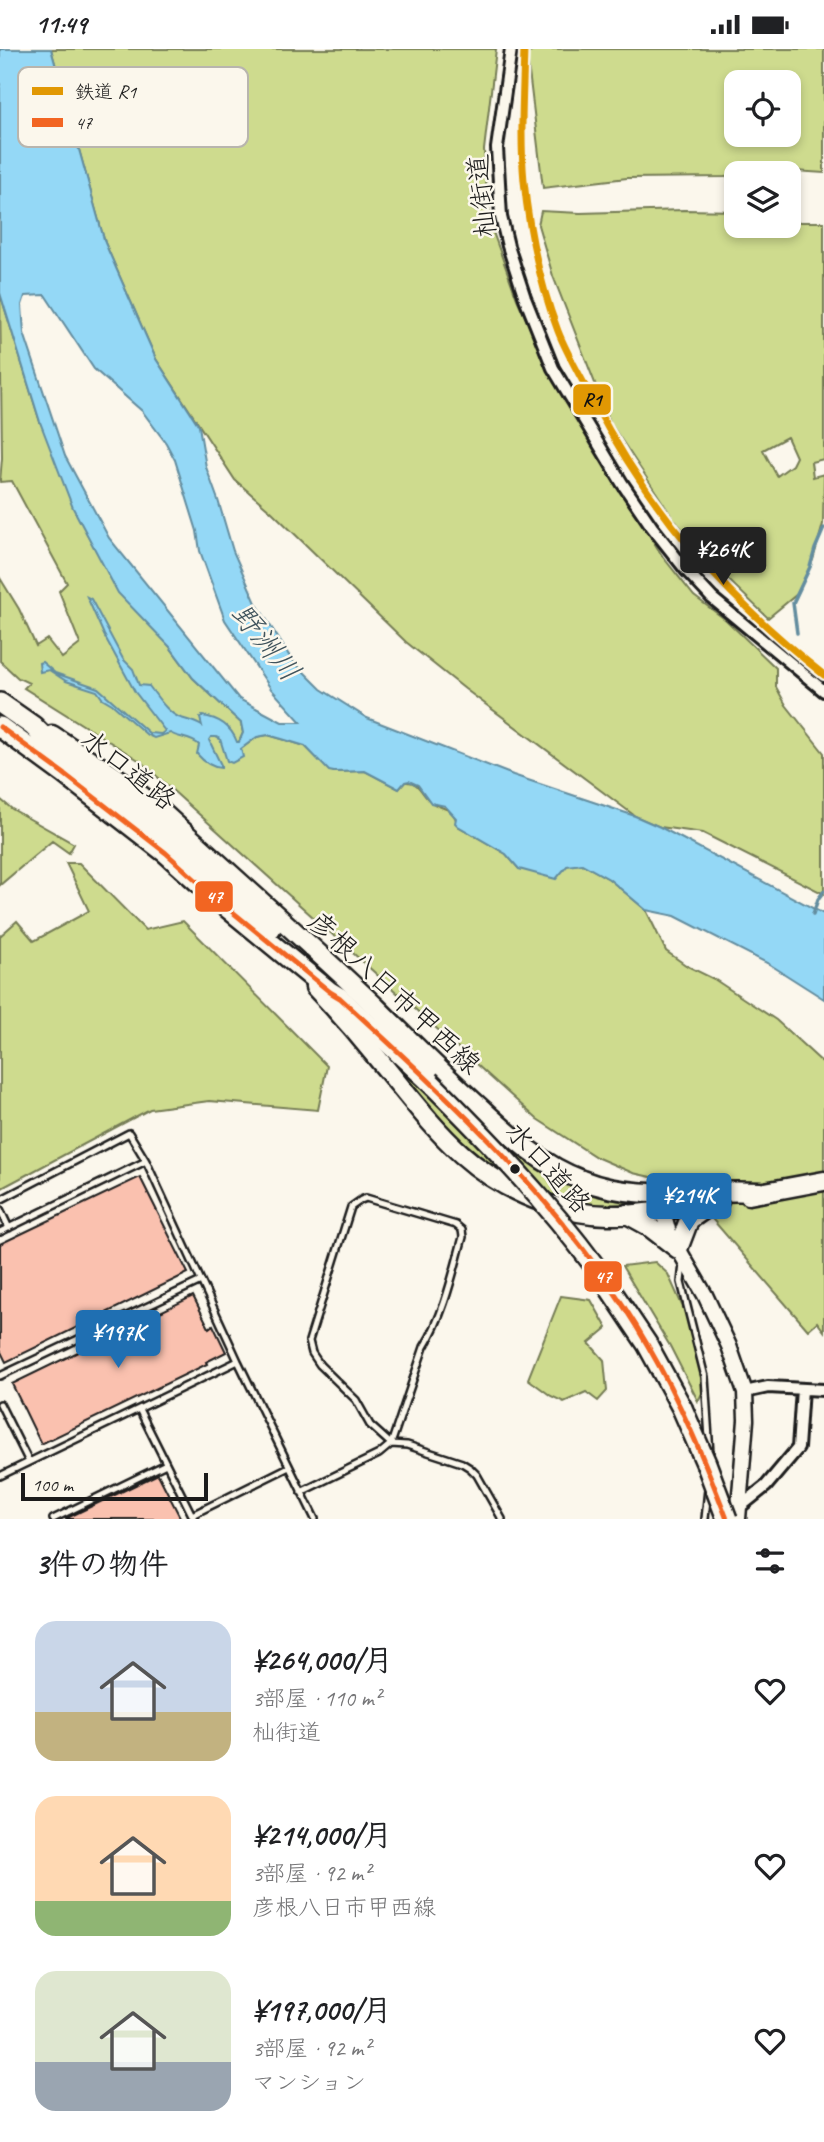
<!DOCTYPE html>
<html lang="ja">
<head>
<meta charset="utf-8">
<style>
	:root { --surface:#fff; --page:#f6f6f6; --text:#202124; --muted:#757577; --accent:#1f6fb2 }
	body { margin:0; font-family:Caveat,"Klee One",sans-serif; background:var(--page); color:var(--text); height:100vh; display:flex; flex-direction:column; font-size:26px; white-space:nowrap }
	* { box-sizing:border-box; margin:0 }
	p { font-size:23px; color:var(--muted) }
	.icon { flex:none; width:38px; height:38px; fill:none; stroke:currentColor; stroke-width:2; stroke-linecap:round; stroke-linejoin:round }
	.map { position:relative; height:1470px; overflow:hidden }
	.panel { display:flex; flex-direction:column; background:var(--surface); flex:1 }
	.panel>* { flex:none }
	.controls { position:absolute; left:724px; top:21px; display:grid; gap:14px }
	.controls a { display:grid; place-items:center; width:77px; height:77px; border-radius:14px; background:var(--surface); box-shadow:0 4px 10px #0003; font-size:35px }
	.scale { position:absolute; left:21px; bottom:18px; width:187px; box-sizing:border-box; padding-left:7px; border:4px solid #1c1c1c; border-top:0; font-size:19px; line-height:24px; white-space:nowrap; color:#1c1c1c; -webkit-text-stroke:5px #fbf7ec; paint-order:stroke }
	.price { position:absolute; translate:-50% -60px; padding:0 16px; border-radius:7px; background:var(--accent); color:#fff; font-size:23px; line-height:46px; filter:drop-shadow(0 2px 4px #0008) }
	.price::after { content:''; position:absolute; left:50%; top:42px; width:21px; height:16px; margin-left:-10px; background:inherit; clip-path:polygon(0 0,100% 0,50% 100%) }
	.price.on { background:#222; color:#fff }
	ul { padding:0; list-style:none }
	li { display:flex; align-items:center; gap:21px; height:175px; padding:0 35px }
	li span { display:grid; place-items:center; flex:none; width:196px; height:140px; border-radius:21px; color:#555 }
	li>.icon { margin-inline-start:auto }
	span .icon { width:84px; height:84px; fill:#fffc; stroke-width:1 }
	li b { font-size:30px }
	h2 { display:flex; justify-content:space-between; align-items:center; height:84px; padding:0 35px; font-size:30px }
	.status { display:flex; justify-content:space-between; align-items:center; height:49px; padding:0 35px; background:var(--surface); direction:ltr }
	.status svg { height:19px; fill:currentColor }
	.map>svg:first-child { display:block }
	.green { fill:#cedb8e; stroke:#757c55; stroke-width:2; fill-rule:evenodd }
	.water { fill:#94d8f6; stroke:#648d9f; stroke-width:2; fill-rule:evenodd }
	.lines { fill:none; stroke-linecap:round; stroke-linejoin:round }
	.stream { stroke:#648d9f; stroke-width:3.5 }
	.building { fill:#fac1af; stroke:#1c1c1c; stroke-width:2 }
	.service-casing { stroke:#1c1c1c; stroke-width:10 }
	.minor-casing { stroke:#1c1c1c; stroke-width:16 }
	.tertiary-casing { stroke:#1c1c1c; stroke-width:19 }
	.primary-casing { stroke:#1c1c1c; stroke-width:23 }
	.trunk-casing { stroke:#1c1c1c; stroke-width:24 }
	.service { stroke:#fbf7ec; stroke-width:5 }
	.minor { stroke:#fbf7ec; stroke-width:10 }
	.tertiary { stroke:#fbf7ec; stroke-width:14 }
	.primary { stroke:#fbf7ec; stroke-width:18 }
	.trunk { stroke:#fbf7ec; stroke-width:19 }
	.trunk-bridge-casing { stroke:#1c1c1c; stroke-width:24; stroke-linecap:butt }
	.trunk-bridge { stroke:#fbf7ec; stroke-width:19 }
	.bus-1-casing { stroke:#fbf7ec; stroke-width:10 }
	.bus-1 { stroke:#f26522; stroke-width:5 }
	.rail-1-casing { stroke:#fbf7ec; stroke-width:12 }
	.rail-1 { stroke:#e19803; stroke-width:7 }
	.bus-dot { fill:#1c1c1c; stroke:#fbf7ec; stroke-width:2.5 }
	.labels { text-anchor:middle; stroke-width:5; stroke-linejoin:round; paint-order:stroke }
	.street-label { font-size:28px; fill:#1c1c1c; stroke:#fbf7ec }
	.water-label { font-size:30px; font-style:italic; fill:#40545d; stroke:#fbf7ec }
	.key { fill:#fbf7ec; stroke:#b8b5ae; stroke-width:2 }
	.key-label { font-size:19px; fill:#1c1c1c }
	.line-badge { stroke:#fbf7ec; stroke-width:2.5 }
	.badge-label { font-size:19px; text-anchor:middle; font-weight:bold; fill:#fff }
	.pale-badge-label { font-size:19px; text-anchor:middle; font-weight:bold; fill:#111 }
</style>
</head>
<body>
<div class="status"><b>11:49</b><svg viewBox="0 0 49 12"><path d="M0 12V9h3v3zM5 12V6h3v6zM10 12V3h3v9zM15 12V0h3v12zM26 1h20v11H26zM47 4h2v5h-2z"/></svg></div>
<div class="map">
<svg width="824" height="1470" viewBox="0 0 824 1470">
	<rect width="100%" height="100%" fill="#fbf7ec"/>
	<filter id="ink" filterUnits="userSpaceOnUse"><feTurbulence type="fractalNoise" baseFrequency=".0143" numOctaves="2"/><feDisplacementMap in="SourceGraphic" scale="14" xChannelSelector="R" yChannelSelector="G"/><feConvolveMatrix kernelMatrix="1 2 1 2 8 2 1 2 1" color-interpolation-filters="sRGB"/></filter>
	<g filter="url(#ink)">
		<path class="green" d="M51 0H496L484 101 487 150 493 183 517 250 544 310 614 430 663 508 694 547 726 571 776 619V638L786 656 824 704V845L703 784 660 778 635 767 465 640 406 593 272 463 235 431 156 310 105 194Z
			M535 0H824V124L764 120 737 124 725 128 627 129 543 139 527 6ZM737 33H789V86H737Z
			M684 161 737 162V177H789V173H824V410L811 413 813 428 824 425 823 475 813 511 797 545 768 569 711 514 673 469 611 375 553 227 538 176 541 162 580 164ZM787 388 796 408 792 416 777 427 763 401Z
			M0 244 40 373 170 598 193 629 241 674 243 684 239 693 242 699 257 688 268 686 282 690 305 697 329 721 334 723 365 722 399 740 405 733C420 732 420 744 430 752 441 762 453 755 458 777L506 805 519 820 582 815 609 830 646 861 666 902 687 917 714 930 776 971 824 1015V1282L817 1273 808 1281 682 1135 633 1124 596 1108 537 1070 140 712 24 639 29 634 18 629 0 612V529L19 560 36 597 47 590 62 609 80 595 59 542 67 534 12 432 0 433 2 409Z
			M0 750 12 760 74 795 69 804 52 792 0 836Z
			M66 814H79L145 881 183 872 327 1017 318 1061 209 1052 150 1060 0 1140V887L17 872 34 892 89 862Z
			M345 962 425 1043 439 1028C476 1064 511 1106 557 1131 579 1144 605 1149 629 1154V1162L566 1158 477 1115Z
			M655 1213 668 1225 690 1274 709 1331 698 1352 670 1297 622 1217Z
			M561 1247 591 1251 607 1279 589 1294 604 1311 607 1342 598 1352 586 1343 564 1353 551 1347 528 1330Z"/>
		<path class="water" d="M0 0H51L105 194 156 310 199 377 206 418 218 451 233 502 256 554 292 611 321 640 367 669 513 726 635 767 660 778 824 865V950L769 915 675 867 646 861 609 830 582 815 567 817 556 830 519 820 506 805 458 777 455 774 456 769 445 757 431 754 418 736 409 732 405 733 399 740 365 722 334 723 329 722 305 697 282 690 268 686 257 688 241 700 243 708 232 714 227 712 220 690 216 688H211L209 691 221 716V719C211 718 203 712 197 705L199 696C193 689 178 689 170 684L154 689 147 686 112 655 102 649 97 642 66 632 49 621 40 623 39 614 42 613 55 624 98 639 149 684 161 685 165 682 135 643 104 586 87 548 91 550 123 610 133 620 139 636 149 637C157 647 168 665 181 669 189 671 195 673 202 677L200 669 202 667C219 669 231 677 237 693H239L243 684 241 674 193 629 170 598 118 544 73 459 40 373 0 244ZM45 246 94 320 142 362 166 394 175 411 197 482 200 502 225 571 271 640 301 673H282L239 650 109 489 65 407 24 284 22 256 25 247Z"/>
		<g class="lines">
			<path class="stream" d="M797 584 793 554 810 518 815 500 824 479
				M813 865 818 850 824 842"/>
		</g>
		<path class="building" d="M140 1128 188 1224 6 1313 0 1301V1195Z
			M193 1247 209 1279 213 1276 226 1303 206 1313 207 1315 41 1395 12 1335Z
			M158 1425 181 1470H65Z"/>
		<g class="lines">
			<g class="service-casing">
				<path id="service" d="M0 1151 129 1084 146 1112 238 1312 315 1470
					M0 1160 9 1179
					M0 1183 146 1112
					M683 1215 681 1233 705 1328 710 1405
					M0 1327 201 1232
					M0 1355 29 1413
					M139 1360 194 1470
					M0 1427 238 1312
					M301 1443 379 1405 391 1395 424 1298C444 1266 453 1224 463 1188L462 1181 456 1176 366 1149 361 1151 351 1158 309 1292 312 1304 320 1316 356 1351 370 1376 391 1395 407 1396 462 1414 470 1419 477 1426 502 1470
					M192 1466 289 1418
					M53 1470 166 1415
					M705 1470 708 1440"/>
			</g>
			<g class="minor-casing">
				<path id="minor" d="M511 0 497 99 501 168 508 197 525 249 553 319 622 434 652 478 686 521 712 549 824 642
					M745 1343 768 1338 824 1341
					M741 1457 766 1437 798 1399 802 1340"/>
			</g>
			<g class="tertiary-casing">
				<path id="tertiary" d="M663 1163 669 1184 705 1246 729 1297 745 1343 746 1371 738 1470"/>
			</g>
			<g class="primary-casing">
				<path id="primary" d="M52 686 128 736 164 765C234 829 307 892 376 958 411 993 446 1028 483 1061 513 1089 543 1117 582 1131 639 1154 701 1139 760 1143
					M315 938C337 961 358 985 378 1010 430 1072 464 1126 545 1154 565 1161 586 1166 608 1166 645 1167 682 1158 719 1152
					M749 1146 824 1132
					M627 1165 647 1176 678 1200 689 1171 709 1157"/>
			</g>
			<g class="trunk-casing">
				<path id="trunk" d="M0 654 33 677 51 695 112 739 209 821 271 879
					M0 678 63 724 166 804 218 851 330 943 340 949 429 1032
					M596 1219 647 1295 682 1359"/>
			</g>
			<use href="#service" class="service"/>
			<use href="#minor" class="minor"/>
			<use href="#tertiary" class="tertiary"/>
			<use href="#primary" class="primary"/>
			<use href="#trunk" class="trunk"/>
			<g class="trunk-bridge-casing">
				<path id="trunk-bridge" d="M429 1032C489 1092 546 1151 596 1219
					M682 1359 706 1414 727 1470"/>
			</g>
			<use href="#trunk-bridge" class="trunk-bridge"/>
			<g class="bus-1-casing">
				<path id="bus-1" d="M0 678 63 724 166 804 218 851 330 943 340 949C454 1053 571 1162 648 1297 680 1352 704 1410 727 1470"/>
			</g>
			<use href="#bus-1" class="bus-1"/>
			<g class="rail-1-casing">
				<path id="rail-1" d="M524 0C523 44 520 88 524 132 529 182 540 235 558 282 567 305 580 326 591 348 651 464 722 545 824 626"/>
			</g>
			<use href="#rail-1" class="rail-1"/>
		</g>
	</g>
	<circle class="bus-dot" cx="515" cy="1120" r="6"/>
	<g class="labels">
		<g class="street-label">
			<text transform="translate(481 147) rotate(-96)" y="10">杣街道</text>
			<text transform="translate(129 720) rotate(38)" y="10">水口道路</text>
			<text transform="translate(395 943) rotate(43)" y="10">彦根八日市甲西線</text>
			<text transform="translate(549 1118) rotate(48)" y="10">水口道路</text>
		</g>
		<g class="water-label">
			<text transform="translate(266 593) rotate(51)" y="10">野洲川</text>
		</g>
	</g>
	<rect x="18" y="18" width="230" height="80" rx="10" class="key"/>
	<rect x="32" y="38" width="31" height="8" fill="#e19803"/>
	<rect x="32" y="69" width="31" height="9" fill="#f26522"/>
	<g class="key-label">
		<text x="75" y="49">鉄道 R1</text>
		<text x="75" y="80">47</text>
	</g>
	<g class="line-badge">
		<rect x="572" y="334" width="40" height="33" rx="7" fill="#e19803"/>
		<rect x="194" y="831" width="40" height="33" rx="7" fill="#f26522"/>
		<rect x="583" y="1211" width="40" height="33" rx="7" fill="#f26522"/>
	</g>
	<g class="badge-label">
		<text x="214" y="854">47</text>
		<text x="603" y="1234">47</text>
	</g>
	<g class="pale-badge-label">
		<text x="592" y="357">R1</text>
	</g>
</svg>
<div class="controls">
<a><svg class="icon" aria-label="locate" viewBox="0 0 24 24"><circle cx="12" cy="12" r="6"/><path d="M12 2v4M12 18v4M2 12h4M18 12h4"/></svg></a>
<a><svg class="icon" aria-label="layers" viewBox="0 0 24 24"><path d="M12 4l9 5-9 5-9-5zM3 14l9 5 9-5"/></svg></a>
</div>
<div class="scale">100 m</div>
<b class="price on" style="left:723px;top:538px">¥264K</b>
<b class="price" style="left:689px;top:1184px">¥214K</b>
<b class="price" style="left:118px;top:1321px">¥197K</b>
</div>
<section class="panel">
<h2>3件の物件<svg class="icon" aria-label="filters" viewBox="0 0 24 24"><path d="M4 7h16M4 17h16"/><circle cx="9" cy="7" r="2"/><circle cx="15" cy="17" r="2"/></svg></h2>
<ul>
<li><span style="background:linear-gradient(#c9d6e8 65%,#c2b280 0)"><svg class="icon" aria-label="home" viewBox="0 0 24 24"><path d="M3 11l9-7 9 7M6 9v11h12V9"/></svg></span><div><b>¥264,000/月</b><p>3部屋 · 110 m²</p><p>杣街道</p></div><svg class="icon" aria-label="heart" viewBox="0 0 24 24"><path d="M12 20l-8-8c-3-5 5-10 8-4 3-6 11-1 8 4z"/></svg></li>
<li><span style="background:linear-gradient(#ffd9b3 75%,#8fb573 0)"><svg class="icon" aria-label="home" viewBox="0 0 24 24"><path d="M3 11l9-7 9 7M6 9v11h12V9"/></svg></span><div><b>¥214,000/月</b><p>3部屋 · 92 m²</p><p>彦根八日市甲西線</p></div><svg class="icon" aria-label="heart" viewBox="0 0 24 24"><path d="M12 20l-8-8c-3-5 5-10 8-4 3-6 11-1 8 4z"/></svg></li>
<li><span style="background:linear-gradient(#dfe7d0 65%,#9aa5b1 0)"><svg class="icon" aria-label="home" viewBox="0 0 24 24"><path d="M3 11l9-7 9 7M6 9v11h12V9"/></svg></span><div><b>¥197,000/月</b><p>3部屋 · 92 m²</p><p>マンション</p></div><svg class="icon" aria-label="heart" viewBox="0 0 24 24"><path d="M12 20l-8-8c-3-5 5-10 8-4 3-6 11-1 8 4z"/></svg></li>
</ul>
</section>
</body>
</html>
